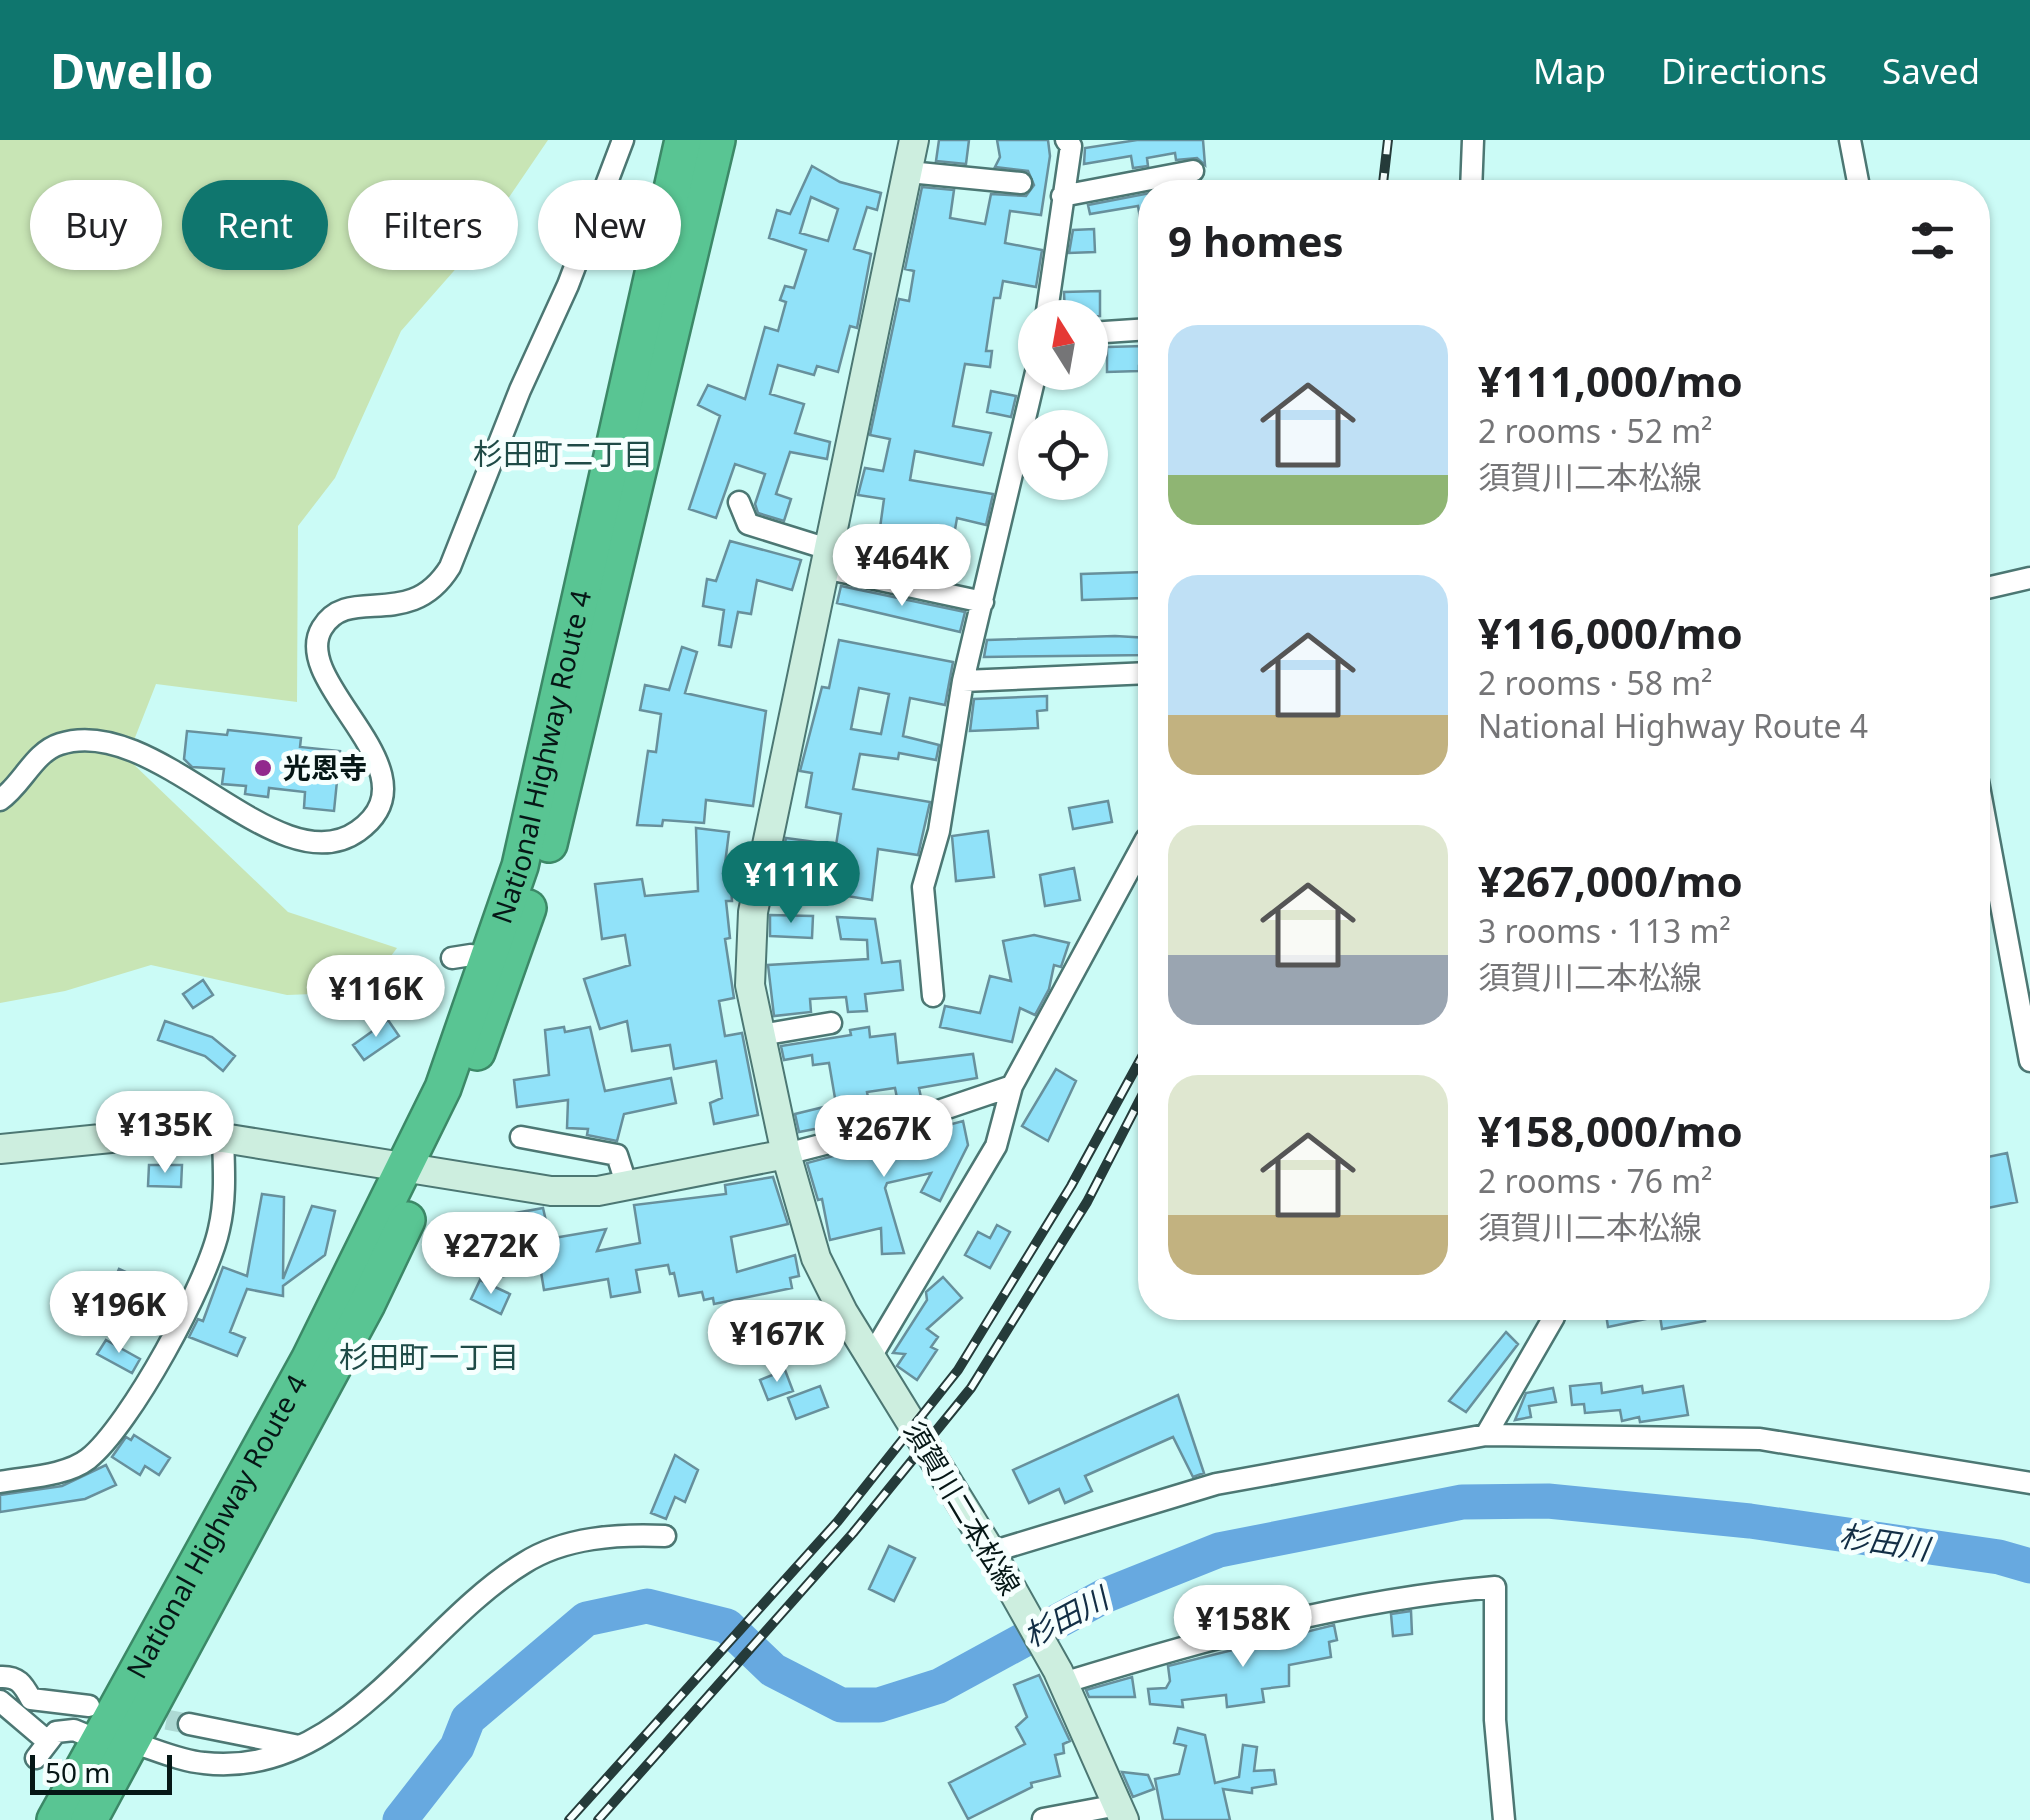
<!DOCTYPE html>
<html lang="en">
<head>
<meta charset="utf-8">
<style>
	:root { --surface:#fff; --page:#f2f2f2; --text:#202124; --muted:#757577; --accent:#0f766e }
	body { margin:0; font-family:"Noto Sans","Noto Sans JP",sans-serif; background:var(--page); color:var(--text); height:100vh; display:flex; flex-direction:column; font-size:38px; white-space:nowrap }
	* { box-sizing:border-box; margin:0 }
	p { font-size:32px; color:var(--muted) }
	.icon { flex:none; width:55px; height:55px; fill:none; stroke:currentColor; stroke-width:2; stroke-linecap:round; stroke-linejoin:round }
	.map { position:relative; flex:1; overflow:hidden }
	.side { position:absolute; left:1138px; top:40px; width:852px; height:1140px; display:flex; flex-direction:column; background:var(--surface); border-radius:40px; box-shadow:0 2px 8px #0004 }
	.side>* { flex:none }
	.top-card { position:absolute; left:30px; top:40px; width:950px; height:90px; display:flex; gap:20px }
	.needle { width:65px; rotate:349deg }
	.buttons { position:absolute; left:1018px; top:160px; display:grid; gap:20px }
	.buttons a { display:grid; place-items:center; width:90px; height:90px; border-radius:50%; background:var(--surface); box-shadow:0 2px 8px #0004; font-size:50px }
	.scale { position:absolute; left:30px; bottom:25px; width:142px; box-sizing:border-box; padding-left:10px; border:5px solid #061716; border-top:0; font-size:28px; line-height:35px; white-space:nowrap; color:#061716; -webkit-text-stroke:8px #f6fffe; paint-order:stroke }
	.price { position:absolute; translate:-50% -85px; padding:0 22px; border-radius:35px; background:#fff; color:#222; font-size:32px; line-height:65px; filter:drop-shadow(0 2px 5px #0008) }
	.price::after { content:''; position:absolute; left:50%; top:60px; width:30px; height:22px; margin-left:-15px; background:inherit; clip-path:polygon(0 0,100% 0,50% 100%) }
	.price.on { background:var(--accent); color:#fff }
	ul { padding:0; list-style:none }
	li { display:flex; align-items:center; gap:30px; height:250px; padding:0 30px }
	li span { display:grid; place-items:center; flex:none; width:280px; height:200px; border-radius:30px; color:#555 }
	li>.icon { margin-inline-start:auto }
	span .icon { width:120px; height:120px; fill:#fffc; stroke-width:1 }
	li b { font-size:42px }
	h2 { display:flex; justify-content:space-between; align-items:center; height:120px; padding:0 30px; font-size:42px }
	.pill { padding:0 35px; border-radius:45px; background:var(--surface); box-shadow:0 2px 8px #0004; font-size:35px; line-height:90px }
	.pill.on { background:var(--accent); color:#fff }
	header { display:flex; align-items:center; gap:60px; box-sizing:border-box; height:140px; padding:0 50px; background:var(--accent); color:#fff }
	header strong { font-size:48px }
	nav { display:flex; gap:55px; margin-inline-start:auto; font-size:35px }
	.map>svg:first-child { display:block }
	.green { fill:#c8e5b5 }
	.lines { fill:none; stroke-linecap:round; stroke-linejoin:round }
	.river { stroke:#67a9e0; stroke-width:35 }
	.building { fill:#91e2f9; stroke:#67909c; stroke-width:2.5; fill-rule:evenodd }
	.street-tunnel { stroke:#add9d4; stroke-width:20; stroke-dasharray:20 10; stroke-linecap:butt }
	.street-casing { stroke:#4c7773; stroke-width:25 }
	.secondary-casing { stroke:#4c7773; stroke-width:32 }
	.highway-casing { stroke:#3c8867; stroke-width:40 }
	.street { stroke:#fff; stroke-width:20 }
	.secondary { stroke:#cdeedf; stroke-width:28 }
	.highway { stroke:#59c593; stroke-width:35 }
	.rail-casing { stroke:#253b3a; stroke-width:10 }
	.rail { stroke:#f6fffe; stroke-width:6; stroke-dasharray:19; stroke-linecap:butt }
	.poi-dot { fill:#92298d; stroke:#f6fffe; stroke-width:4 }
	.labels { text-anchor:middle; stroke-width:10; stroke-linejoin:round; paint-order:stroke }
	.street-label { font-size:28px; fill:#061716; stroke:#f6fffe }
	.poi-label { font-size:28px; font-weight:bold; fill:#061716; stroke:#f6fffe; text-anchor:start }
	.neighbourhood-label { font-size:30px; fill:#1f4b47; stroke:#f6fffe }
	.water-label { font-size:30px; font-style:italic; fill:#122e45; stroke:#f6fffe }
</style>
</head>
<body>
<header>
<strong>Dwello</strong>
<nav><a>Map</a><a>Directions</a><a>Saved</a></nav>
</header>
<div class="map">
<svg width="2030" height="1680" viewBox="0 0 2030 1680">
	<rect width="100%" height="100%" fill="#cbfbf6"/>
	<path class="green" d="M0 0H548L475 107 401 191 335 338 298 386 297 562 156 544 127 618 288 772 397 808 364 852 287 855 151 825 65 851 0 863Z"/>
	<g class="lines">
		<path class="river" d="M400 1680 457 1607 468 1579 586 1479 647 1466 727 1486 773 1530 841 1565H879L939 1546 1104 1456 1219 1410 1462 1362 1548 1361 1750 1381 1999 1417 2030 1426"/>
	</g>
	<path class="building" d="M939 0H969L966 24 936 21Z
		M997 0H1048L1050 16 1041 75 1010 71 1005 103 1042 110 1036 147 1003 141 1000 158H994L986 211H992L990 227 965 224 953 286 991 293 983 325 915 311 910 340 993 354 986 385 957 378 953 401 932 397 923 435 882 426 889 397 879 395 884 359 858 355 865 328 883 331 890 299 870 295 899 159 909 161 914 131 905 129 922 47 954 50 950 78 985 84 991 54 1026 56 1034 45 1028 31 995 27 1000 17Z
		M1137 0H1203L1205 25 1197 18 1176 20 1175 13 1147 18 1148 26 1133 28 1131 16 1084 24 1085 8Z
		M812 26 840 42 881 53 877 70 867 67 854 109 871 114 857 188 850 186 838 232 817 226 814 235 778 225 770 254 804 264 795 293 830 302 827 319 790 312 776 354 791 359 784 381 758 373 755 364 765 334 735 324 716 378 689 369 720 276 698 265 708 245 745 259 765 187 778 191 786 162 780 160 785 146 794 148 806 110 769 98 777 70 790 74ZM811 57 838 69 828 101 800 93Z
		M1150 53V90H1142L1138 66 1090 74 1088 65Z
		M1094 89 1095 112 1069 113 1073 90Z
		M1100 151V176L1065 177 1064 152Z
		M1144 206 1145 226H1139V231L1107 232V207Z
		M991 251 1016 256 1011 277 987 272Z
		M730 401 801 420 792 450 757 440 751 474 738 472 731 507 719 505 724 470 703 466 707 439 716 441Z
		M1143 432 1144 458 1082 460 1081 434Z
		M841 446 965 472 960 492 837 463Z
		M1115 496 1150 498V515L984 517 987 500Z
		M839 500 953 522 945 565 910 558 903 596 939 605 936 620 899 613 898 619 860 614 853 649 930 662 918 715 878 709 872 760 834 754 826 704 836 705 841 674 806 667 812 633 800 631 822 547 829 548ZM859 548 889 554 881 594 851 589Z
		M682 507 697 512 685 553 766 571 753 666 706 660 704 683 663 680 662 686 637 685 648 611 656 612 661 574 640 570 645 545 669 550Z
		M1047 556V570L1037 571 1038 588 970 591 974 559Z
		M228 590 301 598 300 607 340 611 334 671 304 668 305 652 269 648 268 657 245 654 246 646 222 644 224 629 192 627 184 619 187 591 227 595Z
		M1108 661 1112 682 1073 689 1069 668Z
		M696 688 729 692 724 732H730L732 761H726L730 798 725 799 734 858 719 861 725 896 742 893 758 975 714 984 710 963 722 958 716 921 674 929 670 905 632 911 627 881 600 889 584 839 630 825 625 795 602 799 595 744 642 739 645 756 698 751Z
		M988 691 994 737 956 741 952 696Z
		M786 698 816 702 814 751 776 746Z
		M1074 728 1080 760 1045 766 1040 735Z
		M770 775 813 776 812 798 770 796Z
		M837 777 875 779 882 823 900 821 903 850 865 854 867 871 848 872 846 857 810 859 811 872 774 876 768 825 868 819 867 800 841 799Z
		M1034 795 1069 803 1061 827 1054 825 1049 849 1035 875 1020 868 1012 902 940 887 945 866 980 873 990 836 1011 841 1003 801Z
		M203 840 213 855 193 868 183 854Z
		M388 880 399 896 364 920 353 905Z
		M165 881 212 897 235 916 223 931 205 916 158 900Z
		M564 887 565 892 590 887 605 951 671 938 676 963 624 974 617 1001 587 995 588 989 567 988 568 960 517 967 514 940 549 935 545 890Z
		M869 887 870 897 895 894 898 923 973 914 977 938 919 948 922 962 899 968 895 948 867 952 872 978 799 992 795 974 836 964 829 923 813 925 812 915 784 920 781 906 851 895 850 890Z
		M1056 929 1076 941 1048 1001 1022 986Z
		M963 981 968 1005 940 1061 921 1052 931 1033 887 1043 885 1048 904 1113 882 1114 881 1088 830 1100 822 1059 818 1060 807 1023Z
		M2007 1013 2017 1062 1978 1070V1019Z
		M149 1025H182L181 1047 148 1046Z
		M773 1037 788 1084 731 1097 737 1132 795 1115 799 1136 790 1138 792 1148 714 1164 713 1158 704 1160 702 1152 679 1156 674 1133 670 1134 668 1125 636 1130 640 1152 611 1157 608 1139 544 1150 536 1102 521 1133 480 1140 488 1123 477 1080 543 1068 546 1081 536 1101 606 1089 597 1111 640 1103 634 1065 726 1054 725 1045Z
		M262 1054 284 1057 283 1139 312 1066 335 1071 325 1115 283 1146V1156L247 1149 230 1192 245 1198 237 1216 189 1197 198 1179 203 1181 223 1127 247 1136Z
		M997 1085 1010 1092 990 1128 965 1115 978 1092 990 1098Z
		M119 1129 146 1141 133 1172 117 1166 122 1155 110 1150Z
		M943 1137 962 1158 927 1189 938 1197 931 1207 937 1210 917 1240 897 1226 905 1214 893 1213 927 1160 926 1152Z
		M480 1140 510 1154 501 1174 471 1159Z
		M1605 1168H1703L1705 1181 1662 1189 1660 1176 1608 1187Z
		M810 1172 813 1189 821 1187 825 1209 777 1218 770 1182Z
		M1506 1192 1518 1204 1466 1272 1449 1261Z
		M106 1200 140 1219 132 1233 97 1214Z
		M785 1230 793 1251 768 1260 760 1240Z
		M1601 1243 1602 1253 1642 1246 1643 1253 1683 1246 1688 1275 1640 1282 1639 1277 1622 1281 1620 1270 1585 1273 1584 1264 1572 1265 1570 1246Z
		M820 1246 828 1267 796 1279 788 1258Z
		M1553 1248 1556 1262 1529 1266 1531 1277 1515 1280 1526 1253Z
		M1178 1255 1204 1333 1193 1337 1173 1297 1085 1336 1092 1351 1065 1363 1059 1349 1029 1363 1013 1330Z
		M134 1295 170 1318 159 1335 145 1326 140 1335 112 1317 126 1297 131 1300Z
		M675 1315 698 1330 685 1362 675 1357 666 1379 651 1373Z
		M106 1325 116 1345 85 1359 0 1372V1355L62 1346Z
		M889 1406 915 1418 894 1461 869 1449Z
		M1411 1471 1412 1494 1393 1496 1391 1474Z
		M1334 1485 1337 1500 1329 1502 1331 1517 1289 1525V1546L1262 1549 1264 1562 1227 1567 1226 1555 1182 1560 1183 1567 1150 1564 1148 1549 1166 1548 1170 1541 1168 1526Z
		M1039 1535 1070 1601 1063 1604 1064 1613 1055 1615 1060 1636 1031 1643 1032 1647 968 1679 949 1643 1025 1604 1016 1587 1027 1577 1014 1545Z
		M1132 1537 1135 1557H1089L1086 1550Z
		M1178 1588 1205 1595 1215 1643 1239 1637 1243 1605 1257 1607 1254 1631 1274 1630 1276 1644 1252 1648V1653L1223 1649 1230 1680H1163L1155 1639 1179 1634 1186 1606 1174 1603Z
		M1122 1632 1148 1635 1154 1649 1133 1657Z"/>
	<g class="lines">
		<path class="street-tunnel" d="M137 1574 189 1584"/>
		<g class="street-casing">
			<path id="street" d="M1850 0 1860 52
				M909 32 1021 43
				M1471 52 1473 0
				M1062 56 1193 31
				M1046 178 1071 6 1066 0
				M1090 193 1150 189
				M739 362 748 384 828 409
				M824 428 983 462
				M1978 450 2030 438
				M963 541 1150 533
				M1978 641 2030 921
				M0 660C22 645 34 612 60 604 157 572 278 748 358 691 441 632 288 544 322 488 349 443 409 493 450 427L520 250 568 145 623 0
				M452 818 471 815 485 820
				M933 856 923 747 939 691 963 541 1036 232
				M761 895 831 883
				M521 997 617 1015 627 1046
				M786 1014 891 987 1012 946
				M872 1215 996 1006 1012 946 1146 699
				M1486 1295 1554 1177
				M0 1342C27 1337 66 1336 88 1319 130 1286 208 1142 219 1089 226 1059 224 1029 223 998
				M991 1412 1216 1344 1486 1295 1760 1299 2030 1343
				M0 1537C18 1536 23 1544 31 1559L89 1566
				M1063 1543C1206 1499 1346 1460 1495 1447V1580L1504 1680
				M0 1561 46 1600
				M189 1584 299 1606
				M131 1602C154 1609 180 1621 204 1623 343 1639 420 1486 524 1423 565 1397 618 1394 665 1396
				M36 1618 56 1592 74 1590 98 1600
				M1043 1679 1118 1665"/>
		</g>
		<g class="secondary-casing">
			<path id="secondary" d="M914 0 753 772 750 845 786 1014 816 1118 843 1172 991 1412 1058 1531 1124 1680
				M0 1009 121 997 223 998 551 1051H598L786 1014"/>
		</g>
		<g class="highway-casing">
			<g id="highway">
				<path d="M549 704 717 0"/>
				<path d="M477 912 528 768"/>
				<path id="s1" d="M55 1680 309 1220 443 948 520 726 683 0"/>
				<path d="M89 1680 367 1164 407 1080"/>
			</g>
		</g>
		<use href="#street" class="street"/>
		<use href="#secondary" class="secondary"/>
		<use href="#highway" class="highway"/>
		<g class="rail-casing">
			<path id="rail" d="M1382 52 1388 0
				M569 1680 838 1381 958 1230 1071 1046 1150 902
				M598 1680 853 1393 971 1248 1087 1062 1150 940"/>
		</g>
		<use href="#rail" class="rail"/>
	</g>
	<circle class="poi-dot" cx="263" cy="628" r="10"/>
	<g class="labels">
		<g class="street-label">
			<text dy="10" stroke="none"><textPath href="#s1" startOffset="1175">National Highway Route 4</textPath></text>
			<text transform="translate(962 1368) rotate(59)" y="10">須賀川二本松線</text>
			<text dy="10" stroke="none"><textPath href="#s1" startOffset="335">National Highway Route 4</textPath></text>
		</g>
		<g class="poi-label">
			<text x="283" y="638">光恩寺</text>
		</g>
		<g class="neighbourhood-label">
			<text x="563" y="325">杉田町二丁目</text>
			<text x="429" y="1228">杉田町一丁目</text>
		</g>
		<g class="water-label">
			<text transform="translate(1884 1403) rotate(9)" y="10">杉田川</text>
			<text transform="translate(1066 1478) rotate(-28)" y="10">杉田川</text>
		</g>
	</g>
</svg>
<div class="buttons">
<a><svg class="needle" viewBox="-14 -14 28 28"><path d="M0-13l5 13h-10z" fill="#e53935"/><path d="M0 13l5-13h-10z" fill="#757577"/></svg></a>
<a><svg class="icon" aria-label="locate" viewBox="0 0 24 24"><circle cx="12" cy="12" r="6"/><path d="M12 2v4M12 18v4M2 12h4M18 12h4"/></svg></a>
</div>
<div class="scale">50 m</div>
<b class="price" style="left:902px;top:469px">¥464K</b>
<b class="price on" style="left:791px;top:786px">¥111K</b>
<b class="price" style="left:376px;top:900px">¥116K</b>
<b class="price" style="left:165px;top:1036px">¥135K</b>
<b class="price" style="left:884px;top:1040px">¥267K</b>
<b class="price" style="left:491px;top:1157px">¥272K</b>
<b class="price" style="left:119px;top:1216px">¥196K</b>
<b class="price" style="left:777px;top:1245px">¥167K</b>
<b class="price" style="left:1243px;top:1530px">¥158K</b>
<div class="top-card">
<a class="pill">Buy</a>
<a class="pill on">Rent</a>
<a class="pill">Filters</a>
<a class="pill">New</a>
</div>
<section class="side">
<h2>9 homes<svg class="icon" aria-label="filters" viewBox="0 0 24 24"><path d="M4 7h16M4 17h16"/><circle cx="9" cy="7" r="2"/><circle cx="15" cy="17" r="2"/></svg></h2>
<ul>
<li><span style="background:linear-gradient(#bfe0f5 75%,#8fb573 0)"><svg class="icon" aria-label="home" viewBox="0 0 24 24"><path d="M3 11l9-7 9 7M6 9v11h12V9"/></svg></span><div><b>¥111,000/mo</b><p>2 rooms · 52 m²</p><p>須賀川二本松線</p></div></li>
<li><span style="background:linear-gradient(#bfe0f5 70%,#c2b280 0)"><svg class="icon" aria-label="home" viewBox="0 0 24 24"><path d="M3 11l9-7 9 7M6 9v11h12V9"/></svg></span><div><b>¥116,000/mo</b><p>2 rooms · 58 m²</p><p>National Highway Route 4</p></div></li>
<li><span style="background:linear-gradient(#dfe7d0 65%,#9aa5b1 0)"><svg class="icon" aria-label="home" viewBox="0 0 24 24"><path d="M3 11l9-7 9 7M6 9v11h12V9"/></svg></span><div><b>¥267,000/mo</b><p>3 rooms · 113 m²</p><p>須賀川二本松線</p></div></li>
<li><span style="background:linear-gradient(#dfe7d0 70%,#c2b280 0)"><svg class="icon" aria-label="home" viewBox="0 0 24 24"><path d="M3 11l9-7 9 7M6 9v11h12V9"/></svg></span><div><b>¥158,000/mo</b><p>2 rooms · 76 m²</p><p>須賀川二本松線</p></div></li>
</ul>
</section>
</div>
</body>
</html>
